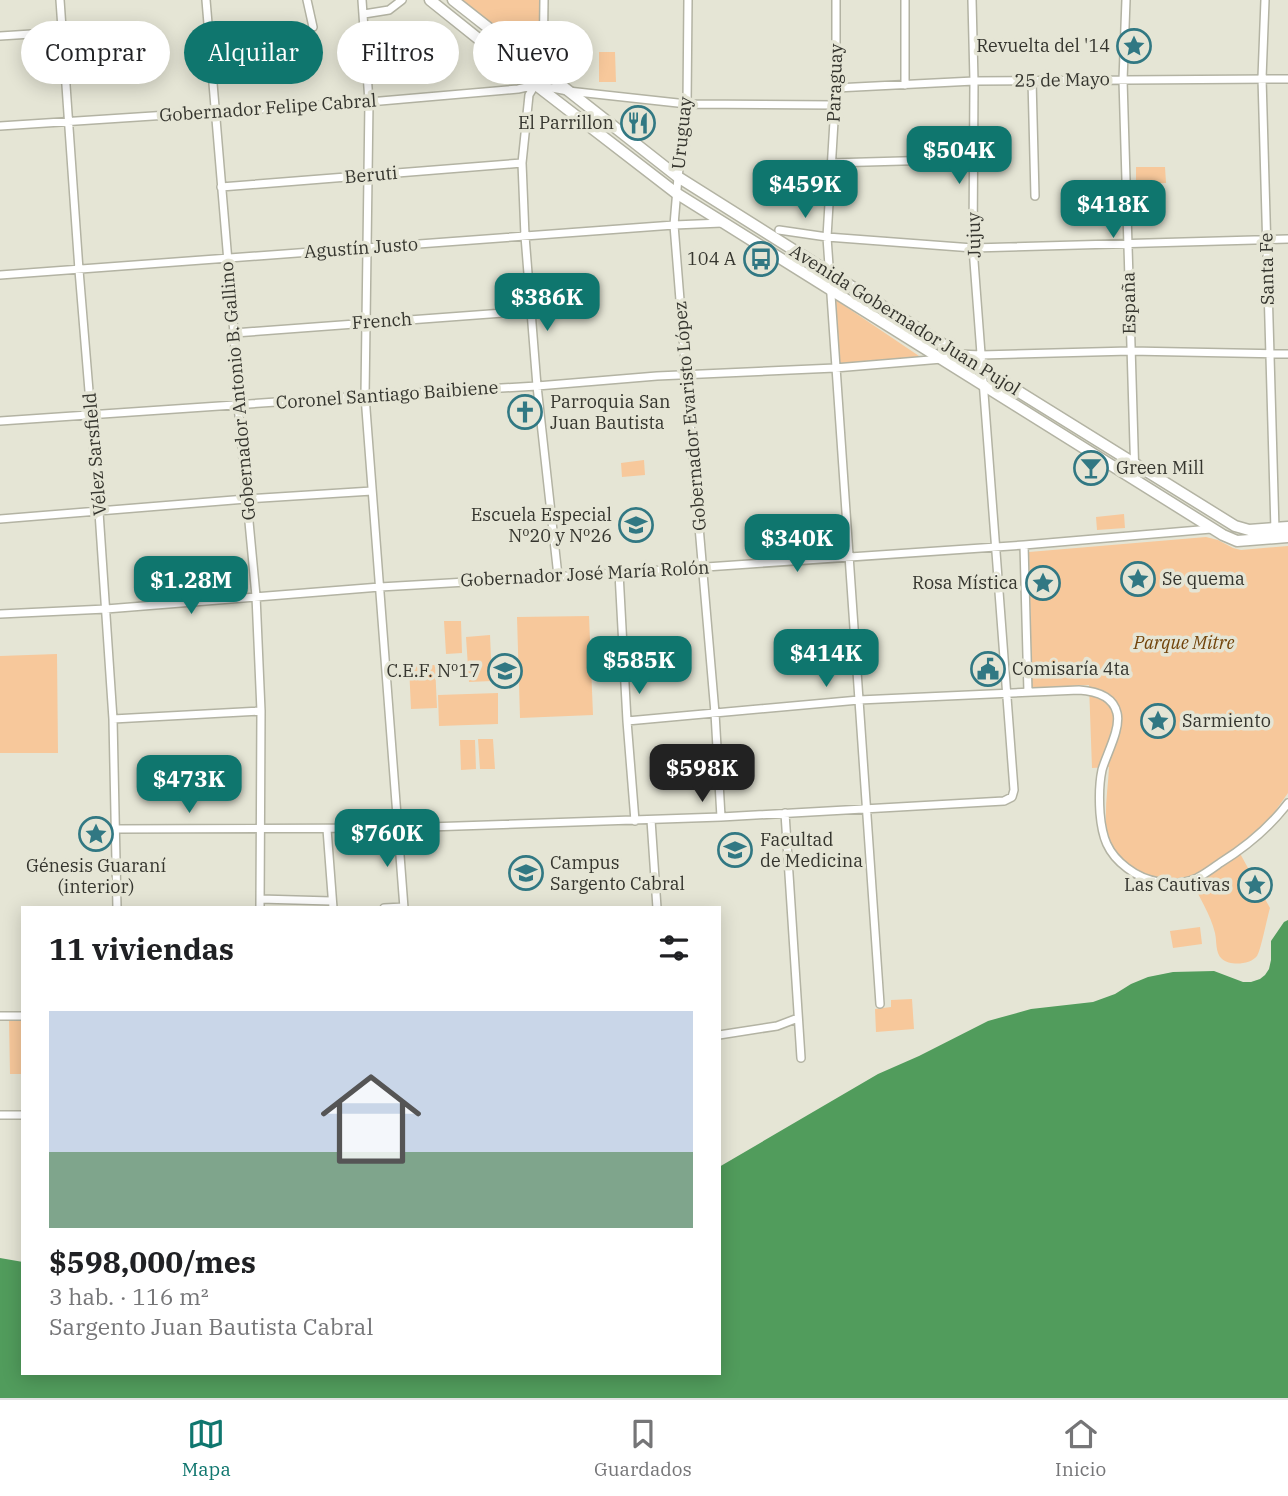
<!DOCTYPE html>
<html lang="es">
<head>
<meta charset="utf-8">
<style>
	:root { --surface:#fff; --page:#f6f6f6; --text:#202124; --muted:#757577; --line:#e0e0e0; --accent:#0f766e }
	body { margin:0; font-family:"IBM Plex Serif",serif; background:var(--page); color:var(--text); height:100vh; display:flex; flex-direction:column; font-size:26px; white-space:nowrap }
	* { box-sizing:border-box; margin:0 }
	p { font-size:23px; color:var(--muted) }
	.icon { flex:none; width:38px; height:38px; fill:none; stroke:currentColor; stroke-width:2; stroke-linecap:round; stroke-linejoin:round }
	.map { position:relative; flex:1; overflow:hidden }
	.drawer { position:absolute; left:21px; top:906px; width:700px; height:469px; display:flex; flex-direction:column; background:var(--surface); border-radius:0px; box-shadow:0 4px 18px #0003 }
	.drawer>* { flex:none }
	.banner { position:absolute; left:21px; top:21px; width:700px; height:63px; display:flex; gap:14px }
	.price { position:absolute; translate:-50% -60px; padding:0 16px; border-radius:14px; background:var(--accent); color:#fff; font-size:23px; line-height:46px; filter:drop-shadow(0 2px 4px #0008) }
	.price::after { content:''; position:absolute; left:50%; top:42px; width:21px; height:16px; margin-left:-10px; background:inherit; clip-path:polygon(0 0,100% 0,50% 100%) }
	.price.on { background:#222; color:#fff }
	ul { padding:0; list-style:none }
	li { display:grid; align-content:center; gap:14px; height:371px; padding:0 28px }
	li span { display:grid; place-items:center; height:217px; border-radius:0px; color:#555 }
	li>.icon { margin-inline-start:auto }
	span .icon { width:126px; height:126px; fill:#fffc; stroke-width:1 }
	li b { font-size:30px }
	h2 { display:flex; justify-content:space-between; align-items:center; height:84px; padding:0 28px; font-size:30px }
	.chip { padding:0 24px; border-radius:32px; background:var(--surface); box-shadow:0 4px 18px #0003; font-size:24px; line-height:63px }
	.chip.on { background:var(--accent); color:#fff }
	.tabs { display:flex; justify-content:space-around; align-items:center; height:98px; border-top:2px solid var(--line); background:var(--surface); font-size:19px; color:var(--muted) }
	.tabs a { display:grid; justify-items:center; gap:4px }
	.tabs .on { color:var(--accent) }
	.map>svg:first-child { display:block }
	.green { fill:#f7c89b }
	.water { fill:#519c5c }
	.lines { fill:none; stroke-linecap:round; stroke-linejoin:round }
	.street-casing { stroke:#b3b3a3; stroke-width:10 }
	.primary-casing { stroke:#b3b3a3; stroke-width:13 }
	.street { stroke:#fff; stroke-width:7 }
	.primary { stroke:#fff; stroke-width:10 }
	.labels { text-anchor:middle; stroke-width:7; stroke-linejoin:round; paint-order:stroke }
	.poi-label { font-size:18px; fill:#35352e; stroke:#e5e5d5; text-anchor:end }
	.street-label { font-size:18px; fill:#35352e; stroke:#e5e5d5 }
	.park-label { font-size:18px; font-style:italic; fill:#71440b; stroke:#e5e5d5 }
</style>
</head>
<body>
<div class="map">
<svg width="1288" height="1398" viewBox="0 0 1288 1398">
	<rect width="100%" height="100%" fill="#e5e5d5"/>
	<path class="green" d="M459 0H540V64Z
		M599 52H615L616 82H599Z
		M1136 167H1165L1166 183 1136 184Z
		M836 300 922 358 840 365Z
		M644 460 645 475 622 477 621 463Z
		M1124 514 1125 528 1097 530 1096 517Z
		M1206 537 1218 540 1233 548 1241 550 1288 546V793L1271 817 1237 848 1270 908C1267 918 1261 950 1257 956 1250 965 1230 966 1222 959 1215 953 1217 941 1215 933 1211 915 1198 895 1190 878 1158 885 1118 875 1108 839 1103 816 1108 790 1109 767L1092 768 1089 685 1032 688 1029 552Z
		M589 616 593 715 520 718 517 617Z
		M444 621H461L462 653 446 654Z
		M490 635 492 681 469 682 466 637Z
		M57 654 58 753H0V656Z
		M435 665 437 708 411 709 409 666Z
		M498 693V724L439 726 438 695Z
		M478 739H493L495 769H480Z
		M460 740H475L476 769 461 770Z
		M1200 927 1202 944 1173 948 1170 931Z
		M912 999 914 1029 876 1032 875 1009 891 1007V1000Z
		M9 1020H23V1074H10Z"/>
	<path class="water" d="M1288 920V1398H0V1258L23 1262V1374H719V1167L878 1074 919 1056 988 1021 1031 1009 1093 1002 1115 994 1131 984 1148 977 1173 972 1214 971 1243 982H1251L1260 979 1265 975 1269 969 1271 960V941L1284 922Z"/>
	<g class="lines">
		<g class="street-casing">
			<path id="street" d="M60 0 79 270 99 512 113 719 117 908
				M206 0 234 333 238 405 256 596 261 711 260 908
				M307 0 313 27
				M362 0 369 102 365 396 404 908
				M544 0 543 72 529 95 522 163 525 236 537 386 558 576
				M688 0 687 104 678 177 674 225 686 375 715 713 721 817
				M836 0V88L827 237 880 1004
				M1126 0 1123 80 1135 479
				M1265 0 1262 78 1275 530
				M364 14 389 10 402 0
				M0 36 63 32
				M1032 80 1035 196
				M905 85V0
				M836 88 974 81 1288 79
				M0 126 369 102 518 89 536 85 568 91 687 104 835 105
				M831 163 973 159
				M221 187 522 163
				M779 230 827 237 973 248 1288 239
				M0 275 674 225 722 223
				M234 333 531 311
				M0 421 365 396 537 386 657 376 835 368 942 359 959 354 981 355 1130 351 1288 354
				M0 519 246 499 372 491
				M1024 545 1028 692
				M619 573 627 721 635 821
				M0 614 106 609 380 587 619 573 1024 545 1211 529
				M113 719 261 711
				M627 721 859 700 1079 690C1095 691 1113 696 1117 713 1121 729 1106 755 1102 770 1099 784 1099 798 1100 813 1102 837 1107 853 1127 868 1146 883 1175 888 1197 878 1205 874 1213 868 1220 863 1246 847 1269 828 1288 803
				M785 813 801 1058
				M651 820 657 908
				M116 829 399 828 721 817 1004 801 1012 797 1014 790 973 248 974 81 972 0
				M327 829 333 908
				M260 899 331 901
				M384 908 404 907
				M0 1016H23
				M719 1035 777 1026 798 1018
				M0 1115H23"/>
		</g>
		<g class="primary-casing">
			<path id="primary" d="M430 0 536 85 676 193 1223 535 1237 541 1288 537
				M453 0 678 177 987 372 1235 526 1249 530 1288 527"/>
		</g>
		<use href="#street" class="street"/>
		<use href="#primary" class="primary"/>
	</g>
	<defs>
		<g id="sight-ring" transform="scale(1.75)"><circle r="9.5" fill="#e5e5d5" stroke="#317883" stroke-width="1.5"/><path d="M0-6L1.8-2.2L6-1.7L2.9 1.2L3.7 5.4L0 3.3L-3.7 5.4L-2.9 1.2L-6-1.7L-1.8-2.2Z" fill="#317883"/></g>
		<g id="restaurant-ring" transform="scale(1.75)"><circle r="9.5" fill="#e5e5d5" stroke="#317883" stroke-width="1.5"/><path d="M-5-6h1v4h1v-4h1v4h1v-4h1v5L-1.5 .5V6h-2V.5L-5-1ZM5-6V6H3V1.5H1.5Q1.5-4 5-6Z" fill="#317883"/></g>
		<g id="bus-ring" transform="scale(1.75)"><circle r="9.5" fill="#e5e5d5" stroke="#317883" stroke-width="1.5"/><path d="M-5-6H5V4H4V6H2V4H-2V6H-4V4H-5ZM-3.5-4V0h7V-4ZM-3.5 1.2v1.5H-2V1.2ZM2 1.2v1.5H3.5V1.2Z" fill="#317883"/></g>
		<g id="church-ring" transform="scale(1.75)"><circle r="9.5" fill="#e5e5d5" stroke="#317883" stroke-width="1.5"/><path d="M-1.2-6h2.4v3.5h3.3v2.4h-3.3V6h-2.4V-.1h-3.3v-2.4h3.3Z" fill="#317883"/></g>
		<g id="bar-ring" transform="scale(1.75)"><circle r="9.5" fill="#e5e5d5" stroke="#317883" stroke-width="1.5"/><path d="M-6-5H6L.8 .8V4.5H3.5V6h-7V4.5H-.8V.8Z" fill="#317883"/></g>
		<g id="school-ring" transform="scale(1.75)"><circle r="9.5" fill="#e5e5d5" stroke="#317883" stroke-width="1.5"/><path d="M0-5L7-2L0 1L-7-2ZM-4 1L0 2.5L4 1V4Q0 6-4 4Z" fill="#317883"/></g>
		<g id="civic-ring" transform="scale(1.75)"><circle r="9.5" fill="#e5e5d5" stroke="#317883" stroke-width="1.5"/><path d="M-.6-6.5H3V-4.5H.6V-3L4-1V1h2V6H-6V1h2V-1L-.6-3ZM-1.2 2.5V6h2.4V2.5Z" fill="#317883"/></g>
		<g id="university-ring" transform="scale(1.75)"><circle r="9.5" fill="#e5e5d5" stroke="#317883" stroke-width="1.5"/><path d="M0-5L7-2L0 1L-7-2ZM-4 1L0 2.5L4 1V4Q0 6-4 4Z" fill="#317883"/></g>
	</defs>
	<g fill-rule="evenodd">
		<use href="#sight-ring" x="1134" y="46"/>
		<use href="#restaurant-ring" x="638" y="123"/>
		<use href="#bus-ring" x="761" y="259"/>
		<use href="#church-ring" x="525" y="412"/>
		<use href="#bar-ring" x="1091" y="468"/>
		<use href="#school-ring" x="636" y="525"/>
		<use href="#sight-ring" x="1138" y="579"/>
		<use href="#sight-ring" x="1043" y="583"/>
		<use href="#civic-ring" x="988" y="669"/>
		<use href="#university-ring" x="505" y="671"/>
		<use href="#sight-ring" x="1158" y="721"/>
		<use href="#sight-ring" x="96" y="834"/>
		<use href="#university-ring" x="735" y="850"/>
		<use href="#university-ring" x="526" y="873"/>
		<use href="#sight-ring" x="1255" y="885"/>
	</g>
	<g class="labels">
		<g class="poi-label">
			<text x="1110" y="52">Revuelta del '14</text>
			<text x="614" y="129">El Parrillon</text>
			<text x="736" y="265">104 A</text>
			<text x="550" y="408" text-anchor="start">Parroquia San<tspan x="550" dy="21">Juan Bautista</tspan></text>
			<text x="1116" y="474" text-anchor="start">Green Mill</text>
			<text x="612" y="521">Escuela Especial<tspan x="612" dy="21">Nº20 y Nº26</tspan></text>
			<text x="1162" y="585" text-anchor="start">Se quema</text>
			<text x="1018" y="589">Rosa Mística</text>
			<text x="1012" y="675" text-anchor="start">Comisaría 4ta</text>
			<text x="480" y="677">C.E.F. Nº17</text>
			<text x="1182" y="727" text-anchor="start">Sarmiento</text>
			<text x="760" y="846" text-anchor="start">Facultad<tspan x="760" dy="21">de Medicina</tspan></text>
			<text x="550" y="869" text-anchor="start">Campus<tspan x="550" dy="21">Sargento Cabral</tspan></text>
			<text x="96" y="872" text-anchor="middle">Génesis Guaraní<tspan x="96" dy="21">(interior)</tspan></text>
			<text x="1230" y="891">Las Cautivas</text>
		</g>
		<g class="street-label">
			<text transform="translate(1062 80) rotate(-1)" y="6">25 de Mayo</text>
			<text transform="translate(835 83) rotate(-88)" y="6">Paraguay</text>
			<text transform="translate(268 108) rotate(-4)" y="6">Gobernador Felipe Cabral</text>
			<text transform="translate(682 133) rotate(-84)" y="6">Uruguay</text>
			<text transform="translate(371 175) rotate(-5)" y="6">Beruti</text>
			<text transform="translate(974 235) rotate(-91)" y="6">Jujuy</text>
			<text transform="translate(361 248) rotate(-4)" y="6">Agustín Justo</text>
			<text transform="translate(1267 269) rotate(-91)" y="6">Santa Fe</text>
			<text transform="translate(1129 303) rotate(-91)" y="6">España</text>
			<text transform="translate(905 320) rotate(32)" y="6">Avenida Gobernador Juan Pujol</text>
			<text transform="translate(382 321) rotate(-4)" y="6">French</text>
			<text transform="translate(238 391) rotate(-95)" y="6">Gobernador Antonio B. Gallino</text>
			<text transform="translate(387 395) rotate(-4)" y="6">Coronel Santiago Baibiene</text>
			<text transform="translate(690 416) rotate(-95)" y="6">Gobernador Evaristo López</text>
			<text transform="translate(95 454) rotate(-95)" y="6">Vélez Sarsfield</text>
			<text transform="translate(585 574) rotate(-3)" y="6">Gobernador José María Rolón</text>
		</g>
		<g class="park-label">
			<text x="1184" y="649">Parque Mitre</text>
		</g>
	</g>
</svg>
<b class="price" style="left:959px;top:186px">$504K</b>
<b class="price" style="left:805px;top:220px">$459K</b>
<b class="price" style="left:1113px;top:240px">$418K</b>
<b class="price" style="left:547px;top:333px">$386K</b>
<b class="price" style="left:797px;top:574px">$340K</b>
<b class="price" style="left:191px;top:616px">$1.28M</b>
<b class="price" style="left:826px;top:689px">$414K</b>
<b class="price" style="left:639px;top:696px">$585K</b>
<b class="price on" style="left:702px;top:804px">$598K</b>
<b class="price" style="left:189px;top:815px">$473K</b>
<b class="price" style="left:387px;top:869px">$760K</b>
<div class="banner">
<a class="chip">Comprar</a>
<a class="chip on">Alquilar</a>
<a class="chip">Filtros</a>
<a class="chip">Nuevo</a>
</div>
<section class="drawer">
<h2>11 viviendas<svg class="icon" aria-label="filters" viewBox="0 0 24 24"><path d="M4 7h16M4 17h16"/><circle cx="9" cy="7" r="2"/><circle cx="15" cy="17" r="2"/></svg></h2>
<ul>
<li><span style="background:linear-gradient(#c9d6e8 65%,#7fa58c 0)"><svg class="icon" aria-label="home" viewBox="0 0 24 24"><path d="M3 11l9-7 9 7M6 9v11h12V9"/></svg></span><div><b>$598,000/mes</b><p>3 hab. · 116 m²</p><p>Sargento Juan Bautista Cabral</p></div></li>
</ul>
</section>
</div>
<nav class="tabs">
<a class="on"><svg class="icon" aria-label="map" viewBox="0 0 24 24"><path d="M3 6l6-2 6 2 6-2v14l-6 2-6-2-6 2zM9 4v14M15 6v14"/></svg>Mapa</a>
<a><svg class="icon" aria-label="saved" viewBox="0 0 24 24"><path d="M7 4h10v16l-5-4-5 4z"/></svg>Guardados</a>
<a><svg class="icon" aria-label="home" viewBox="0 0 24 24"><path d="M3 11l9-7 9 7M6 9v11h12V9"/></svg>Inicio</a>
</nav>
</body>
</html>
